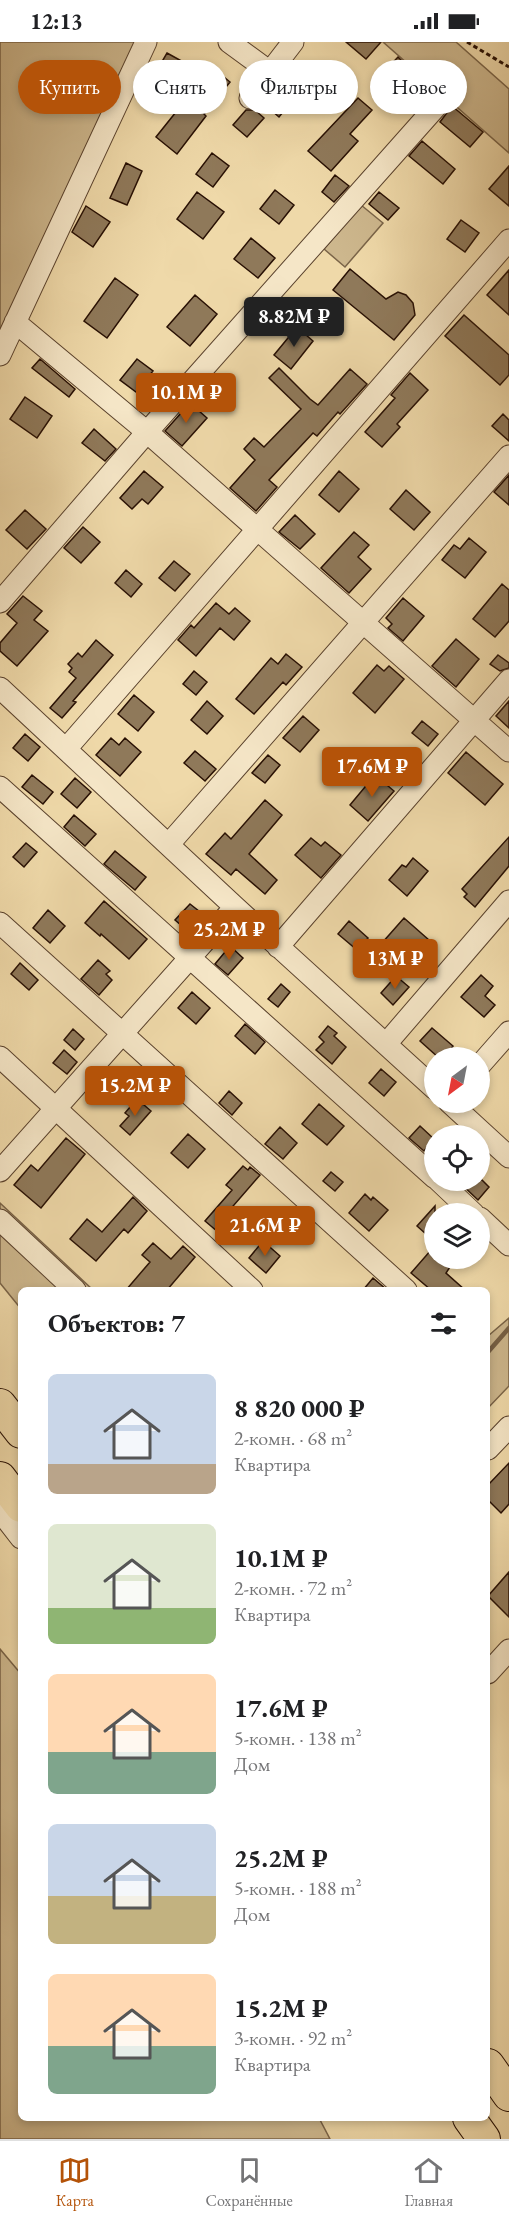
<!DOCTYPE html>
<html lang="ru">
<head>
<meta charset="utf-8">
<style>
	:root { --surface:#fff; --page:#f6f6f6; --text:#202124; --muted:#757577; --line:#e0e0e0; --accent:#b45309 }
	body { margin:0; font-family:"EB Garamond",serif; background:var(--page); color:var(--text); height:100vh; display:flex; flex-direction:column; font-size:22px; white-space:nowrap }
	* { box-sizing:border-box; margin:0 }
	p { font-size:20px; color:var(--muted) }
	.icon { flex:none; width:33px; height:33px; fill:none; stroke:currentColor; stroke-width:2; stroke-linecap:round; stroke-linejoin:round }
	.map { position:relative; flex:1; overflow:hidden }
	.sheet { position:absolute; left:18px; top:1245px; width:472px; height:834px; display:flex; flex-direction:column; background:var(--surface); border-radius:9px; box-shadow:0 3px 9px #0003 }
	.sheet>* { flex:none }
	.banner { position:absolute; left:18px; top:18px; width:474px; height:54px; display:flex; gap:12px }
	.needle { width:39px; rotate:212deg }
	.controls { position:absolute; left:424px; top:1005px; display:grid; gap:12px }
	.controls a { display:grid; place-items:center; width:66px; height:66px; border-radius:50%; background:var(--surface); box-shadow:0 3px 9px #0003; font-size:30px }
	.price { position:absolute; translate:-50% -51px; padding:0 14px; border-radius:6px; background:var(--accent); color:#fff; font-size:20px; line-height:39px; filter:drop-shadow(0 2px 3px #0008) }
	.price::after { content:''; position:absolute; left:50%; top:36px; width:18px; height:14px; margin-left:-9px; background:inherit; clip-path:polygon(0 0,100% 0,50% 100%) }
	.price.current { background:#222; color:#fff }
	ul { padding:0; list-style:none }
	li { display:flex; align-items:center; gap:18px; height:150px; padding:0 30px }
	li span { display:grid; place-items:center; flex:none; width:168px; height:120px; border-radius:9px; color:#555 }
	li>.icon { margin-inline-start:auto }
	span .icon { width:72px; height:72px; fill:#fffc; stroke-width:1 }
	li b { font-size:26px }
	h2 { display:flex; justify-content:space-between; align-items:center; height:72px; padding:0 30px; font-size:26px }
	.chip { padding:0 21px; border-radius:27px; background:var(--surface); box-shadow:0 3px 9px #0003; font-size:21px; line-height:54px }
	.chip.current { background:var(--accent); color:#fff }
	.status { display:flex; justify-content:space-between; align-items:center; height:42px; padding:0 30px; background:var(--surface); direction:ltr }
	.status svg { height:16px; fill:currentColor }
	.tabs { display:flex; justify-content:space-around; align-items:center; height:84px; border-top:2px solid var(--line); background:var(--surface); font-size:16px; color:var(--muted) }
	.tabs a { display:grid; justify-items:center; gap:3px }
	.tabs .current { color:var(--accent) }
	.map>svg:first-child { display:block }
	.green { fill:#cdb78d; stroke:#7a6448; stroke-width:1.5 }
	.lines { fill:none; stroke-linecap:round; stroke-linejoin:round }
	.stream { stroke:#776045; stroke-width:4.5 }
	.building { fill:#8f795a; stroke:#281004; stroke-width:1.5 }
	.minor-casing { stroke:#5a422d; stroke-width:23 }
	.highway-casing { stroke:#281004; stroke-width:34 }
	.path { stroke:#281004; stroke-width:3; stroke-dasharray:4.5 3; stroke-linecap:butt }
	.minor { stroke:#f5e6c7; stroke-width:21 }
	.highway { stroke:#efd9a9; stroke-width:32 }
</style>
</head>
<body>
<div class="status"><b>12:13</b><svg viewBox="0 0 49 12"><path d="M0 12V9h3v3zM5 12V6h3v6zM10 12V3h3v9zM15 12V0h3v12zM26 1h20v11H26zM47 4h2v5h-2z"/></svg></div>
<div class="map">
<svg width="509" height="2097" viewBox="0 0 509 2097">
	<rect width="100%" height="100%" fill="#efd9a9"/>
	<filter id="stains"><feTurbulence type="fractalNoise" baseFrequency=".00333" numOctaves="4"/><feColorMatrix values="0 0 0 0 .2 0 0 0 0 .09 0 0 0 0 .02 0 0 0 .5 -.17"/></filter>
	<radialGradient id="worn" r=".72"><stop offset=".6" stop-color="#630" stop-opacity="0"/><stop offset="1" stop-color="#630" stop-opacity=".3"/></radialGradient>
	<path class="green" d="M0 0H137L0 290Z
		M383 0H456L509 47V111Z
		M361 163 383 181 345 225 324 207Z
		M0 1161 93 1248H21V1267L0 1241Z
		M509 1276V1344L488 1366V1294Z
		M0 1607 21 1632V2076H319L330 2097H0Z"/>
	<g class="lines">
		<path class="stream" d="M488 1310 509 1286"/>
	</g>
	<path class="building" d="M346 0H381L366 17Z
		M167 11 187 22 173 46 153 35Z
		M398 15 428 45 409 64 379 35Z
		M212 25 230 40 204 72 206 74 177 112 156 95Z
		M297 25 306 32 287 55 292 59 279 75 264 62Z
		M358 56 372 68 350 92 358 99 331 129 308 109Z
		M452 64 483 90 470 105 440 80Z
		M246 68H255L264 76 247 95 233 83Z
		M422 99 455 127 443 142 409 114Z
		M212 111 229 124 213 145 196 132Z
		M126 121 142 129 127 163 110 156Z
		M509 124V164L489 147Z
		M335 133 349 144 334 160 322 150Z
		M275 148 294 163 279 182 260 167Z
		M197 150 224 170 203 197 177 177Z
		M379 150 399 166 388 178 369 162Z
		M86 164 110 180 93 205 72 190Z
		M461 178 479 191 465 210 447 197Z
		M251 196 275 216 258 236 234 217Z
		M350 227 386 257 398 250 406 253 413 261 415 273 394 298 333 248Z
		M509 228V273L487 253Z
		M115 236 138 253 107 296 84 279Z
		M195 253 217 272 190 304 167 285Z
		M464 273 509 313V333L500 343 445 294Z
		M297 285 313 299 291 327 274 313Z
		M40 317 75 347 69 355 32 326Z
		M137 317 153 329 136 350 120 338Z
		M279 326 310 357 318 363 350 327 367 342 340 372 338 370 317 394 313 391 269 438 277 445 256 469 230 446 255 418 244 407 254 396 264 405 301 367 269 336Z
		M410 331 428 348 397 382 400 385 382 405 365 390 395 356 391 353Z
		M25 355 52 374 37 396 10 377Z
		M190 361 207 376 182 404 165 389Z
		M503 372 509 378V399L492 384Z
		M94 387 116 407 105 419 82 401Z
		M144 429 163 445 148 462 142 457 132 467 120 456Z
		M339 429 359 447 339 470 319 453Z
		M509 433V463L494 450Z
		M406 448 430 470 414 488 390 467Z
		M25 468 46 487 27 507 6 488Z
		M295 473 315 492 300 507 279 490Z
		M83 485 100 500 81 521 64 506Z
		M354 490 369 503 358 515 371 527 349 551 321 526Z
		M469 496 486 510 465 536 442 518 454 503 460 507Z
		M174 519 190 532 175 549 159 536Z
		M126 528 142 542 131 555 115 541Z
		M502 542 509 548V579L495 595 473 577Z
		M23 554 42 569 34 578 48 589 17 624 0 609V601L17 581 7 572Z
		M403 556 424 574 403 599 388 586 392 582 386 576Z
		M216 561 229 572 235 566 250 579 234 598 220 586 196 614 178 598 191 583 194 586Z
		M456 597 479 617 456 645 432 624Z
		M96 598 113 613 73 659 76 660 62 676 50 666 76 636 69 630 72 626 68 622 78 611 82 615Z
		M286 612 302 625 286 643 283 640 254 672 236 657 271 616 278 622Z
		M498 613 509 621V626L500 629 490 622Z
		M377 623 384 629 389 624 404 637 375 671 353 651Z
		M194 629 207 640 196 653 183 642Z
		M134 653 154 670 138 689 118 672Z
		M207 659 223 674 207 692 191 678Z
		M509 659V686L496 674Z
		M303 674 319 688 300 710 283 696Z
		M422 679 438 692 428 704 412 691Z
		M25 692 40 705 28 719 13 706Z
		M111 696 119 703 125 696 141 710 120 734 96 713Z
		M195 709 216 727 205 739 184 721Z
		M466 710 503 742 485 763 448 731Z
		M268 713 280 723 265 741 252 731Z
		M32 733 53 750 43 762 22 745Z
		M375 733 394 749 368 779 350 763Z
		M75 736 91 750 77 766 61 752Z
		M265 758 282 773 249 812 277 838 265 852 236 827 231 833 206 812 225 791 231 797Z
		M74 773 96 792 85 804 64 785Z
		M509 795V824L475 865 464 855 467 852 462 847Z
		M311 796 321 804 325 800 341 813 321 836 295 813Z
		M26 801 37 810 24 825 13 815Z
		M115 809 146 835 135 848 104 822Z
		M413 816 428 829 407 854 389 838 402 823 406 825Z
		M104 859 147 897 129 917 101 892 100 894 85 881Z
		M190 862 204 873 189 890 175 878Z
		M48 868 65 884 50 901 33 886Z
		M404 876 429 898 408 923 382 901Z
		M349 879 368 896 357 908 338 892Z
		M230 904 243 916 228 933 215 922Z
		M98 918 110 929 106 932 112 938 99 953 81 937Z
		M20 921 38 938 29 948 11 932Z
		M481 933 493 944 485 954 495 963 484 975 461 955Z
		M396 934 409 945 393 963 381 951Z
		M281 942 290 950 278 965 268 957Z
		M192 950 210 966 196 982 178 966Z
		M245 982 265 1000 255 1012 235 994Z
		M328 984 337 991 334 994 346 1005 332 1022 316 1008 324 1000 319 995Z
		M432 986 453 1004 444 1016H439L420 999Z
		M73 987 84 997 75 1008 64 998Z
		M64 1008 77 1020 67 1032 53 1021Z
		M381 1027 396 1040 384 1054 369 1041Z
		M229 1049 242 1061 232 1073 219 1061Z
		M137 1057 151 1069 130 1093 120 1084 129 1074 125 1071Z
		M319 1062 344 1084 327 1103 302 1082Z
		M420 1084 434 1097 424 1109 409 1096Z
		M280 1085 297 1101 283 1117 265 1102Z
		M188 1092 205 1107 188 1126 171 1111Z
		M66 1096 85 1112 41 1166 14 1143 31 1123 38 1129Z
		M243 1124 248 1128 250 1125 260 1133 227 1171 232 1174 218 1190 205 1179 232 1148 226 1143Z
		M331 1130 343 1140 335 1149 323 1139Z
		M457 1138H482L489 1145 478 1158Z
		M365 1152 371 1158 373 1155 388 1168 369 1189 349 1171Z
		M133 1155 147 1169 128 1191 124 1187 96 1219 70 1197 87 1177 102 1190Z
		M435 1164V1200L417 1184Z
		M263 1199 280 1214 266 1231 249 1216Z
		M153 1201 171 1217 183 1204 195 1215 167 1248H126L150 1220 142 1213Z
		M431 1208 435 1212V1216H440L450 1225 446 1231 465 1248H431L411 1231Z
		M373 1236 387 1248H363Z
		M509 1421V1462L501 1471 488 1458V1443Z
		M509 1530V1575L488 1554Z"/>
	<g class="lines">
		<g class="minor-casing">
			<path id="minor" d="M229 0 270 30 293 0
				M250 56 270 30
				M15 280 147 390 509 709
				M0 313 146 0
				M0 560 147 390 441 59
				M0 646 235 865 435 1047
				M66 707 509 198
				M0 745 435 1136
				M169 802 509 414
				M0 881 406 1248
				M278 905 509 638
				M386 1002 509 859
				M0 1015 252 1248
				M480 1023 509 990
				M449 1060 509 1115
				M0 1129 235 865
				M438 1138 474 1172
				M480 1176 509 1203
				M0 1178 75 1248
				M488 1407 509 1385
				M0 1469 21 1496
				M488 1631 509 1608"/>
		</g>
		<g class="highway-casing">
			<path id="highway" d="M0 1363 21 1390
				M0 1436 21 1464
				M488 2023 509 2053
				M469 2076 484 2097"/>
		</g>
		<path class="path" d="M467 0 509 25"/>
		<use href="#minor" class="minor"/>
		<use href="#highway" class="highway"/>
	</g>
	<rect width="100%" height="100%" filter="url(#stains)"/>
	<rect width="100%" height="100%" fill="url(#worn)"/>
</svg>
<div class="controls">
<a><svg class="needle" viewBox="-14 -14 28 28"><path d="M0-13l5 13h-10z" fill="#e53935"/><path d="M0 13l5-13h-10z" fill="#757577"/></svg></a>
<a><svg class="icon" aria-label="locate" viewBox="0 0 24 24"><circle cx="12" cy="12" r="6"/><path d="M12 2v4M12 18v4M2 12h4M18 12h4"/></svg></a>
<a><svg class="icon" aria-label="layers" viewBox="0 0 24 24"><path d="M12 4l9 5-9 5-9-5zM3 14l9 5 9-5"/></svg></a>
</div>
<b class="price current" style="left:294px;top:306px">8.82M ₽</b>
<b class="price" style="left:186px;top:382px">10.1M ₽</b>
<b class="price" style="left:372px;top:756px">17.6M ₽</b>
<b class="price" style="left:229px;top:919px">25.2M ₽</b>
<b class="price" style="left:395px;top:948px">13M ₽</b>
<b class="price" style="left:135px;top:1075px">15.2M ₽</b>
<b class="price" style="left:265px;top:1215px">21.6M ₽</b>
<div class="banner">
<a class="chip current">Купить</a>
<a class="chip">Снять</a>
<a class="chip">Фильтры</a>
<a class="chip">Новое</a>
</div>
<section class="sheet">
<h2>Объектов: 7<svg class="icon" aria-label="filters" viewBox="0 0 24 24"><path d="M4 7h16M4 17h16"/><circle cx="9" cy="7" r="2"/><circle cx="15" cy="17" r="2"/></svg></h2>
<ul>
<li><span style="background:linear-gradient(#c9d6e8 75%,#b9a48a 0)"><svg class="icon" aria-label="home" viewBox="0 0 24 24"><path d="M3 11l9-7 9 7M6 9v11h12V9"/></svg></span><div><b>8 820 000 ₽</b><p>2-комн. · 68 m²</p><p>Квартира</p></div></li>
<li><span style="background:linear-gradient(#dfe7d0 70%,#8fb573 0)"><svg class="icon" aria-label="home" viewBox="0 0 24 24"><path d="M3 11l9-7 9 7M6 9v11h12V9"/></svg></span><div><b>10.1M ₽</b><p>2-комн. · 72 m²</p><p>Квартира</p></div></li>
<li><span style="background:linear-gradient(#ffd9b3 65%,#7fa58c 0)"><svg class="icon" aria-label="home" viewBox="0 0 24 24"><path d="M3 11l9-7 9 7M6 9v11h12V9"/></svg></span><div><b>17.6M ₽</b><p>5-комн. · 138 m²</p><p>Дом</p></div></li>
<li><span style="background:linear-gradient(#c9d6e8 60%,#c2b280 0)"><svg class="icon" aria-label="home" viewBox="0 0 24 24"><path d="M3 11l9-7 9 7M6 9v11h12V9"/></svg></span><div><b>25.2M ₽</b><p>5-комн. · 188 m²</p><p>Дом</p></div></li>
<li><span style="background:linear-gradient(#ffd9b3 60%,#7fa58c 0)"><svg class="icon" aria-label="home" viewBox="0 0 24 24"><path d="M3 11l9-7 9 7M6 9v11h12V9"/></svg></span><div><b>15.2M ₽</b><p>3-комн. · 92 m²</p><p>Квартира</p></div></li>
</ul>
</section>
</div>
<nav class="tabs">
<a class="current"><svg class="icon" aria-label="map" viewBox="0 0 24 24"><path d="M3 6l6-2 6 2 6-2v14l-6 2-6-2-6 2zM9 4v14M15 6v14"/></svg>Карта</a>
<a><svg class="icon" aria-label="saved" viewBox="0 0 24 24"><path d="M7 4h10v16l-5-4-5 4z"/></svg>Сохранённые</a>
<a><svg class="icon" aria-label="home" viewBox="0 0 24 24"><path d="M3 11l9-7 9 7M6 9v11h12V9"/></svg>Главная</a>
</nav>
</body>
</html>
